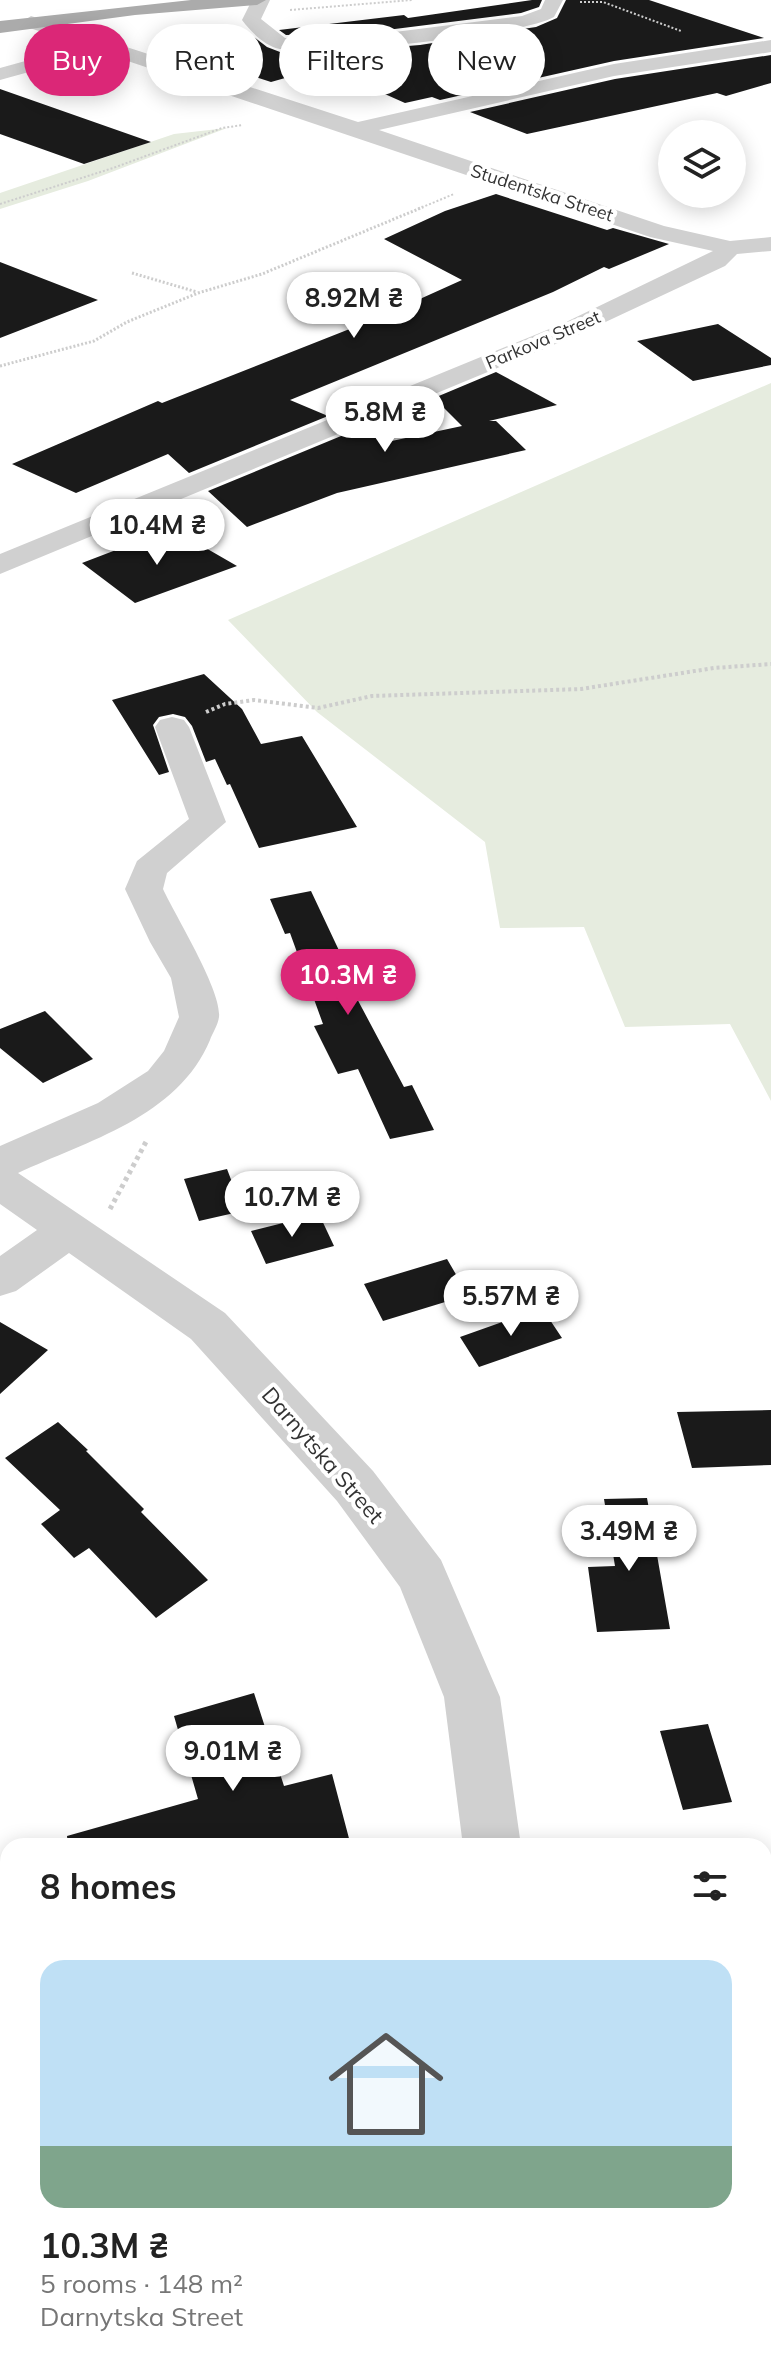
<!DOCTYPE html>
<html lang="en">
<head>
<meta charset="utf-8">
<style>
	:root { --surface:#fff; --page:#f2f2f2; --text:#222; --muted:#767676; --line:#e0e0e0; --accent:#db2777 }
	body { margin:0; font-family:Mulish,sans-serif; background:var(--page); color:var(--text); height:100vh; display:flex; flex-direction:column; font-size:30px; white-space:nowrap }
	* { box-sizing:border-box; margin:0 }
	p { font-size:26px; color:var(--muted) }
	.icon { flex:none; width:44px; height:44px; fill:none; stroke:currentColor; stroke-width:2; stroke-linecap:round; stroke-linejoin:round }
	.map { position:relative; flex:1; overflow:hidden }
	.details { position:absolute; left:0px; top:1838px; width:772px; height:536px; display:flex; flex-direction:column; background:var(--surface); border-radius:24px 24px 0 0; box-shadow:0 4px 20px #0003 }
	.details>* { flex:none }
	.guide { position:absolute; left:24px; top:24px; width:724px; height:72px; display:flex; gap:16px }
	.controls { position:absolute; left:658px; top:120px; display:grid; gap:16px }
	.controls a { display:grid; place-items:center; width:88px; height:88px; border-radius:50%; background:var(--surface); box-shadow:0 4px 20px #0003; font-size:40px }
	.price { position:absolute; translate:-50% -68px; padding:0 18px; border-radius:28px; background:#fff; color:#222; font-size:26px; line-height:52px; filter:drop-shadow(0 2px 4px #0008) }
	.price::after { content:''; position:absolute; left:50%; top:48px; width:24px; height:18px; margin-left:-12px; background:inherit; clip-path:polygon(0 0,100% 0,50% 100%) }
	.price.selected { background:var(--accent); color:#fff }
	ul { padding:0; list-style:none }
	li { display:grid; align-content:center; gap:16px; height:424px; padding:0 40px }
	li+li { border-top:2px solid var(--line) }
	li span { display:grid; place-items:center; height:248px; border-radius:24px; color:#555 }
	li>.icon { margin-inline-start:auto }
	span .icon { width:144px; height:144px; fill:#fffc; stroke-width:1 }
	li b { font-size:34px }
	h2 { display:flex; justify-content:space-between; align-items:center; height:96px; padding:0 40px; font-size:34px }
	.tag { padding:0 28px; border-radius:36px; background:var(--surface); box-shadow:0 4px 20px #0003; font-size:28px; line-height:72px }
	.tag.selected { background:var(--accent); color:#fff }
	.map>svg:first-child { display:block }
	.green { fill:#e6ecdf }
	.building { fill:#1a1a1a }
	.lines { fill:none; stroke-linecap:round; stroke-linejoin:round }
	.path-far3 { stroke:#cdcdcd; stroke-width:2; stroke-dasharray:2 2; stroke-linecap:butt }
	.path-far2 { stroke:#cdcdcd; stroke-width:3; stroke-dasharray:2 2; stroke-linecap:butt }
	.path-far1 { stroke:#cdcdcd; stroke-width:4; stroke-dasharray:3 3; stroke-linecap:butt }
	.path { stroke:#cdcdcd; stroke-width:5; stroke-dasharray:4 4; stroke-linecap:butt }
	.minor { fill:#d0d0d0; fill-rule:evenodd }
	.major { fill:#ababab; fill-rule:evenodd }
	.labels { text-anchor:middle; stroke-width:8; stroke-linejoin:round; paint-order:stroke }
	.far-street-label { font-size:18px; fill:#333; stroke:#fff }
	.street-label { font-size:22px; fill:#333; stroke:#fff }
</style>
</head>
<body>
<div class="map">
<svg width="771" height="2374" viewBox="0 0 771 2374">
	<rect width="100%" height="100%" fill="#fff"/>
	<path class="green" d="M227 128 88 181 0 209V193L174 134Z
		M771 383V1101L730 1024 625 1027 584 927 500 928 485 842 317 712 228 620Z"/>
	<path class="building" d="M532 0H542L539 7 521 13 355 34 286 35 279 30 404 15 408 18Z
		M566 0H649L764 38 614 61 440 100 432 97 405 103 324 67 271 82 157 45 220 28 240 35 250 34 267 47 280 52H335L420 45 536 27 557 18Z
		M771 55V83L726 96 717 93 527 134 470 112 615 79Z
		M0 89 151 142 84 164 0 134Z
		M496 194 607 230 613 228 669 244 609 269 604 267 553 292 290 400 328 416 189 473 168 454 76 493 12 464 158 401 162 403 380 317 462 280 384 239 445 211Z
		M0 262 98 300 0 338Z
		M718 324 771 358V365L693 381 637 341Z
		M496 372 557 405 489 421H496L526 450 337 493 247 527 208 491 358 429 387 442 462 426 434 398Z
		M178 532 237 566 135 603 82 563 129 545 136 549Z
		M204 674 242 709 261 744 302 736 357 827 259 848 230 784 227 785 215 759 206 762 192 726 185 717 173 714 159 717 153 725 169 772 159 775 112 700Z
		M311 891 359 993H354L404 1087 412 1085 434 1130 390 1139 358 1069 338 1074 314 1026 323 1024 290 933 285 934 270 899Z
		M45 1011 93 1059 43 1083 0 1048V1029Z
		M227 1169 243 1211 199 1221 184 1179Z
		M319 1214 334 1246 266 1264 251 1231Z
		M447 1259 468 1295 383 1321 364 1284Z
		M542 1308 562 1338 479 1367 460 1337Z
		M0 1322 48 1350 0 1394Z
		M771 1410V1465L692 1468 677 1412Z
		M58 1422 88 1450 86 1451 144 1509 141 1512 208 1580 156 1618 89 1548 74 1558 41 1524 60 1510 5 1458Z
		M647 1498 670 1629 597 1632 588 1567 615 1566 604 1499Z
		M254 1693 284 1786 332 1774 351 1846H68L67 1836 198 1799 174 1716Z
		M708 1724 732 1802 683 1810 660 1731Z"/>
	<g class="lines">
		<path class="path-far3" d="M580 2H603L681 31
			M290 10 412 0
			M0 204 113 168 222 128 243 125
			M418 209 454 194"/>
		<path class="path-far2" d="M132 273 197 292
			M0 366 94 341 127 322 198 293 262 274 423 207"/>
		<path class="path-far1" d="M206 712 225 704 254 700 318 708 372 696 581 689 714 668 771 664"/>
		<path class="path" d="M110 1209 147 1140"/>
		<path class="minor" d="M252 0H270L261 19 285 38 355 37 522 16 541 9 545 0H563L554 17C525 35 317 56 280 49 265 46 251 32 242 20Z
			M31 16 358 122 614 64 771 40V52L614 76 379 130 664 226 730 241 771 237V251L737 254 725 266 582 333 0 574V554L564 323 713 251 650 237 24 26 22 22Z
			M29 60 39 66 36 70 0 80V68Z
			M172 717 184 720 189 727 226 822 167 873 163 889C176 917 222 991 219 1017 218 1025 212 1034 210 1040 178 1117 87 1141 18 1173L225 1313 373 1471 441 1560 500 1697 521 1846H463L444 1697 400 1587 337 1501 191 1339 69 1253 16 1291 0 1296V1256L37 1230 0 1204V1146L98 1103 148 1071 164 1051 179 1017 171 978 150 942 125 889 137 861 189 819 155 727 160 720Z
			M470 2366H540V2374H470Z"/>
		<path class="major" d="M191 0H266L257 5 135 15 0 33V21Z"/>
	</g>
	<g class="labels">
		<g class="far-street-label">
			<text transform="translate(542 193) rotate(18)" y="6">Studentska Street</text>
			<text transform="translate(543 340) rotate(-23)" y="6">Parkova Street</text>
		</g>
		<g class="street-label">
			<text transform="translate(323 1455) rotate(49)" y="8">Darnytska Street</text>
		</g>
	</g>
</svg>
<div class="controls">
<a><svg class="icon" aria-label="layers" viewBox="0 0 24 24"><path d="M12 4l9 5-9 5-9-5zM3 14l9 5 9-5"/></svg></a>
</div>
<b class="price" style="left:354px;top:340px">8.92M ₴</b>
<b class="price" style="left:385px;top:454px">5.8M ₴</b>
<b class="price" style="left:157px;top:567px">10.4M ₴</b>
<b class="price selected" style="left:348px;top:1017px">10.3M ₴</b>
<b class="price" style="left:292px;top:1239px">10.7M ₴</b>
<b class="price" style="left:511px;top:1338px">5.57M ₴</b>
<b class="price" style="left:629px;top:1573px">3.49M ₴</b>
<b class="price" style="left:233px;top:1793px">9.01M ₴</b>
<div class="guide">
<a class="tag selected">Buy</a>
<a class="tag">Rent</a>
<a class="tag">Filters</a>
<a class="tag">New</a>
</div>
<section class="details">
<h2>8 homes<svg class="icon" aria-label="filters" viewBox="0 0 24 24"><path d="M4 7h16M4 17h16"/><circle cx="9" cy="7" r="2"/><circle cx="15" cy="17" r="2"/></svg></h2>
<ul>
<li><span style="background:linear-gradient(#bfe0f5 75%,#7fa58c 0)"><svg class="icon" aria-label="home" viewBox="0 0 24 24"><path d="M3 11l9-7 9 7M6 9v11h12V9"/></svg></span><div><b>10.3M ₴</b><p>5 rooms · 148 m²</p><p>Darnytska Street</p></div></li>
</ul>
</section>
</div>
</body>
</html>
